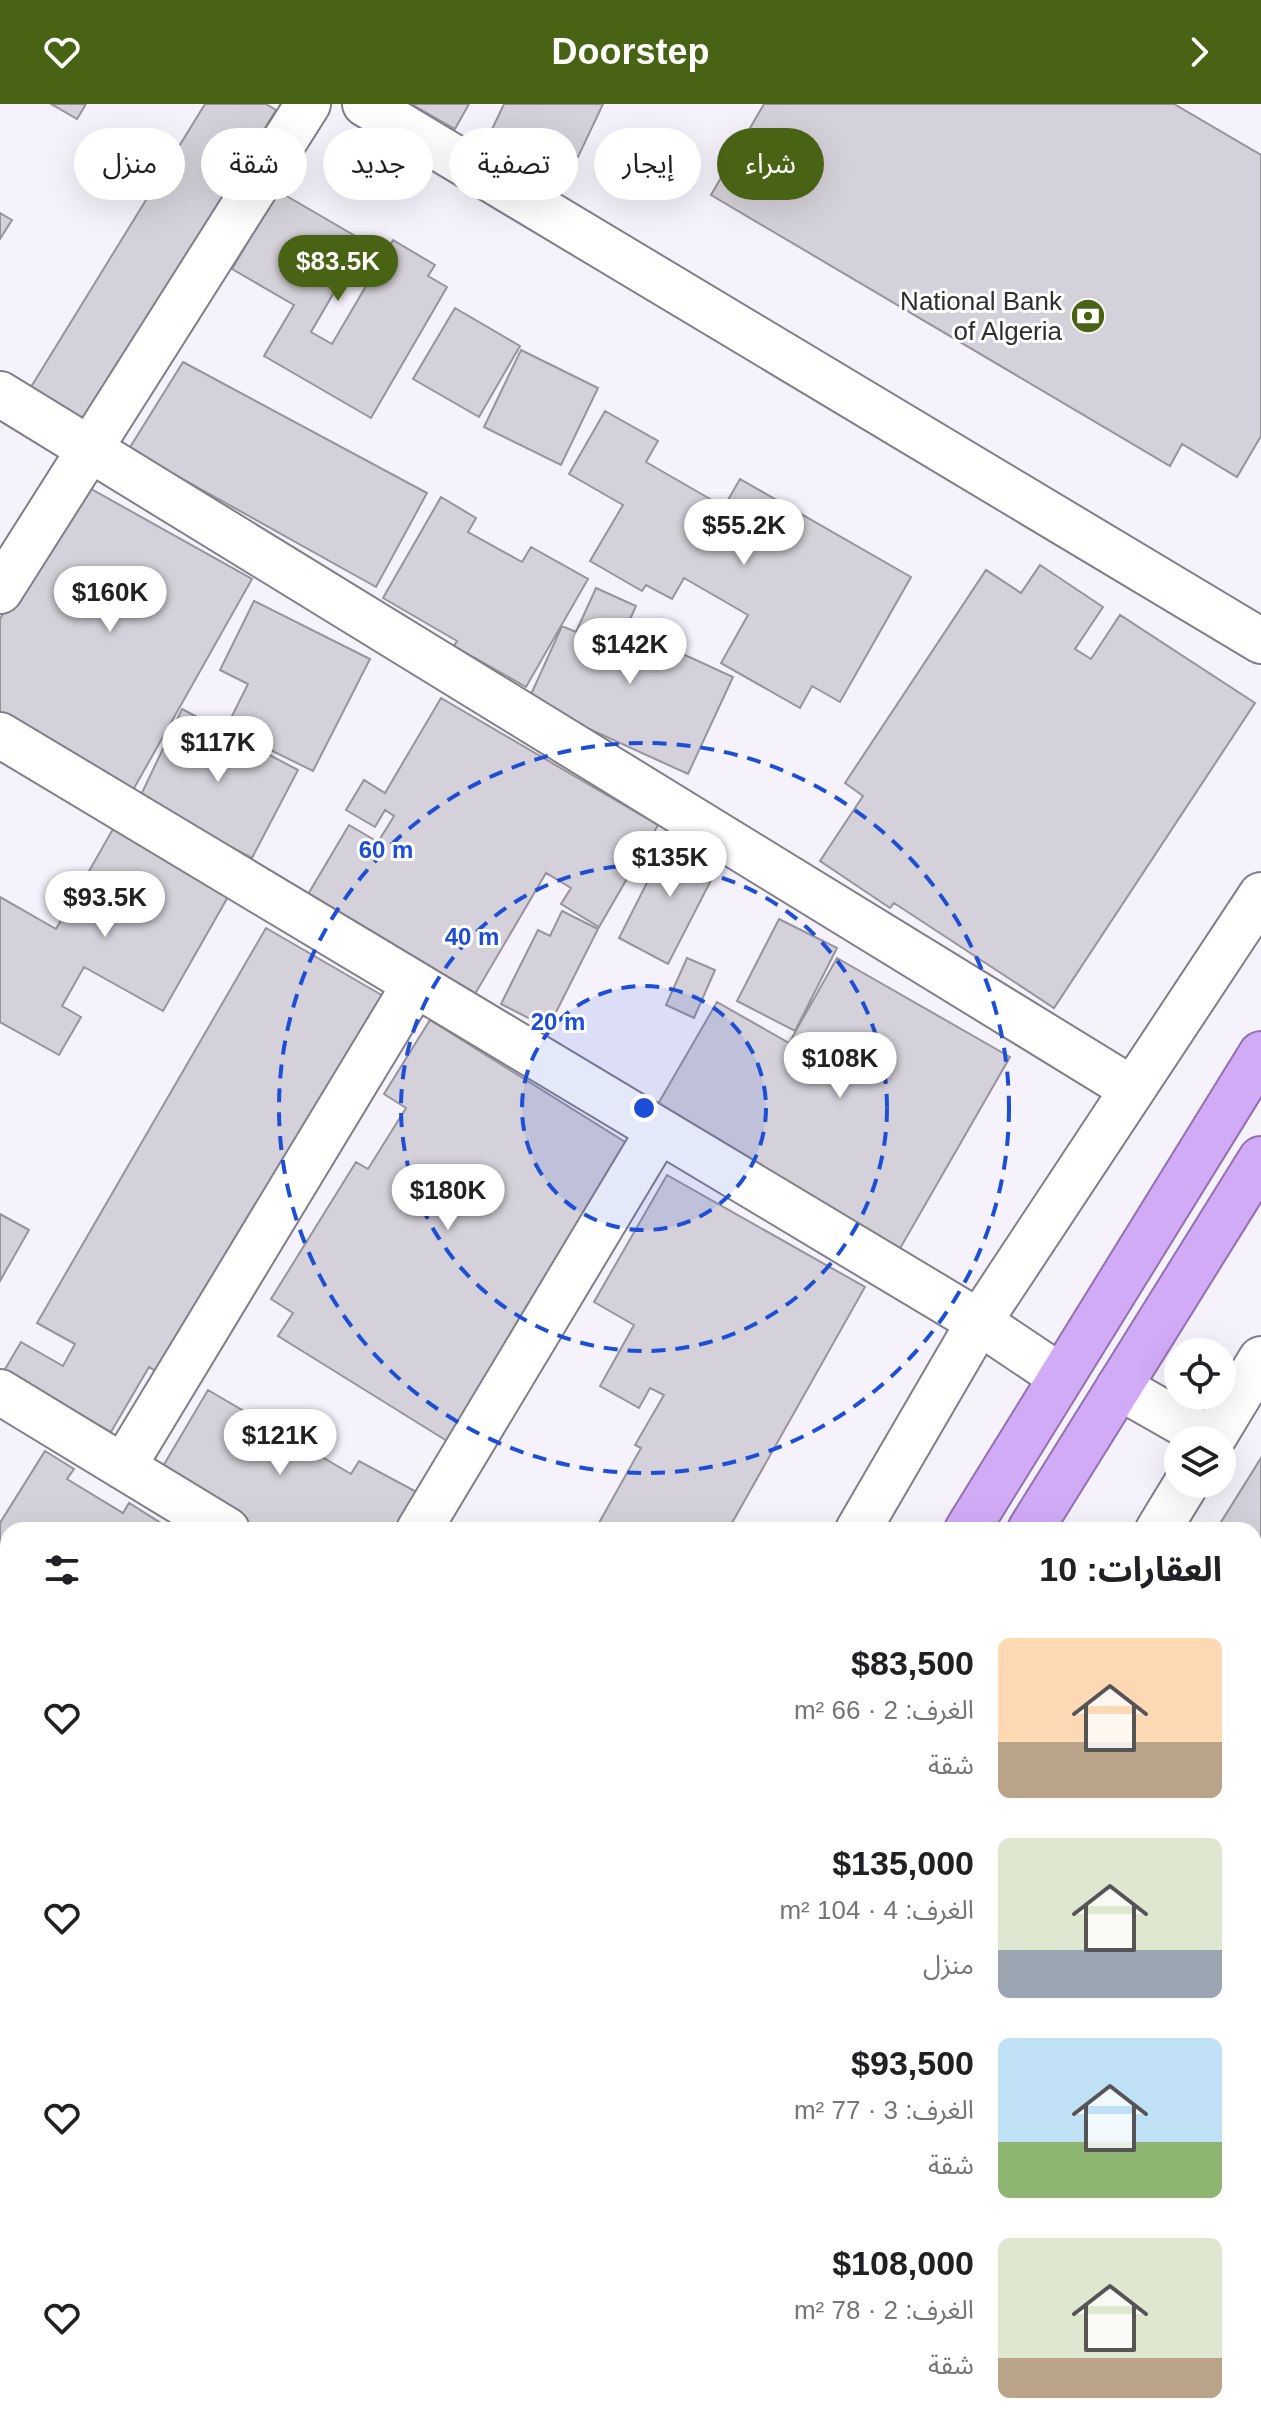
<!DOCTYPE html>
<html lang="ar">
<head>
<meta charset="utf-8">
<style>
	:root { --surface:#fff; --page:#f6f6f6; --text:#202124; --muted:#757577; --accent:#486313 }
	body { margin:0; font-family:Arial,"Noto Sans Arabic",sans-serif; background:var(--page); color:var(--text); direction:rtl; height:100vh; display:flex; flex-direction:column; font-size:30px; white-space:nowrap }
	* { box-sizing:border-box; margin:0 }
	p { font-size:26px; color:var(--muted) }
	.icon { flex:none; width:44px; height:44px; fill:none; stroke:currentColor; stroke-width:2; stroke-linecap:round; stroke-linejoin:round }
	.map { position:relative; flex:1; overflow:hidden; direction:ltr }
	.details { position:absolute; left:0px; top:1418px; width:1262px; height:914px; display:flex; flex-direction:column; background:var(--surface); border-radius:24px 24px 0 0; box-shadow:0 8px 32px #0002; direction:rtl }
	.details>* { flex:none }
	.banner { position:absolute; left:24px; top:24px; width:800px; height:72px; direction:rtl; display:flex; gap:16px }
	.fabs { position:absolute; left:1164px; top:1234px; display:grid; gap:16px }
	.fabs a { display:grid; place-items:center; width:72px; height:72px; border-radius:50%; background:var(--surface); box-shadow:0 8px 32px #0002; font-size:40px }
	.price { position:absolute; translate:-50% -68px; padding:0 18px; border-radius:28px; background:#fff; color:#222; font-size:26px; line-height:52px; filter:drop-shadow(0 2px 4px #0008) }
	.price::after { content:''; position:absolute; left:50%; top:48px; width:24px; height:18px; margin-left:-12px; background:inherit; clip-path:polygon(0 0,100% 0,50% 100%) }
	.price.current { background:var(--accent); color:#fff }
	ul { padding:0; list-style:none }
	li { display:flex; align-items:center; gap:24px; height:200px; padding:0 40px }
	li span { display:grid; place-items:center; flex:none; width:224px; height:160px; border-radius:12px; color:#555 }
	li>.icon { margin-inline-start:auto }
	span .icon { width:96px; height:96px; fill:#fffc; stroke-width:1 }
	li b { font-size:34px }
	h2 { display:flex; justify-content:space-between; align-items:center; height:96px; padding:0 40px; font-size:34px }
	.tag { padding:0 28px; border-radius:36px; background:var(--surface); box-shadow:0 8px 32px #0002; font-size:28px; line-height:72px }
	.tag.current { background:var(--accent); color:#fff }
	header { display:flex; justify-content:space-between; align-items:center; height:104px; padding:0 40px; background:var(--accent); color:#fff; font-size:36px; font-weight:700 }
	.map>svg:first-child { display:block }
	.building { fill:#d5d1da; stroke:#97939b; stroke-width:2 }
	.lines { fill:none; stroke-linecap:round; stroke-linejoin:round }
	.minor-casing { stroke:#827e87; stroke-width:48 }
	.trunk-casing { stroke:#9271b0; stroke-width:48 }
	.minor { stroke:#fff; stroke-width:44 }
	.trunk { stroke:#d2abf7; stroke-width:44 }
	.ring { fill:none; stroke:#1d4ed8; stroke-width:4; stroke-dasharray:14 10 }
	.labels { text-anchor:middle; stroke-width:6; stroke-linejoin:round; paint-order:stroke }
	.poi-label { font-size:26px; fill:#2f2d30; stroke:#fff; text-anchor:end }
	.centre { fill:#1d4ed8; stroke:#fff; stroke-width:4 }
	.ring-label { font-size:24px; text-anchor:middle; font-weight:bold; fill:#1d4ed8; stroke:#fff; stroke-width:6; stroke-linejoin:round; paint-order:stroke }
</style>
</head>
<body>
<header><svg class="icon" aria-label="forward" viewBox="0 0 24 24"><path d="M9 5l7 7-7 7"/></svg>Doorstep<svg class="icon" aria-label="heart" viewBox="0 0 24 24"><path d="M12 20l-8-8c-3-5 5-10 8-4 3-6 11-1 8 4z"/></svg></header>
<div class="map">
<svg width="1261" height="2331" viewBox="0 0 1261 2331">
	<rect width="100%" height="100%" fill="#f6f2fc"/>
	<path class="building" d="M51 0H86L77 15Z
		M205 0H266L276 6 85 317 31 283Z
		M411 0H469L455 25Z
		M504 0H603L578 53 551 40 538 67 484 42Z
		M764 0H1174L1261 51V332L1237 373 1182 340 1170 362 711 91Z
		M278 87 364 137 311 228 332 240 393 136 435 161 428 172 447 183 371 314 264 252 294 201 232 165Z
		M0 109 12 116 0 135Z
		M455 204 520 242 479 313 413 275Z
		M521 246 598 284 561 361 484 323Z
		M183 258 427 389 376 483 129 345Z
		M605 307 658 337 646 358 724 403 740 375 911 473 840 598 812 582 800 604 721 559 748 511 684 474 672 495 646 481 642 487 590 457 623 401 569 370Z
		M77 377 252 475 133 686 0 611V515Z
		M441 393 476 414 468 428 522 458 531 443 588 475 526 583 454 542 457 537 383 494Z
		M1040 461 1103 503 1075 545 1091 555 1120 511 1255 599 1054 904 894 799 890 804 820 757 863 692 845 679 986 466 1021 489Z
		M596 484 636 502 626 524 733 573 688 670 528 597 562 522 576 528Z
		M254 497 370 555 313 667 226 624 248 580 220 566Z
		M441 594 658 721 599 823 561 800 571 784 546 769 475 890 307 792 349 721 378 738 394 712 385 706 375 723 346 706 364 676 385 689Z
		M182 605 298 666 252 754 139 695Z
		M113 725 229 791 163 907 84 863 62 902 81 913 59 951 0 918V793L56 825Z
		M671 731 721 757 668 860 619 834Z
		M562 807 598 825 548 924 501 900 538 826 550 832Z
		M779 815 837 844 795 927 737 897Z
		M266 824 385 893 165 1273 149 1263 111 1328 4 1267 21 1238 63 1262 75 1240 37 1219Z
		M687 854 715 866 694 914 666 901Z
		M837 854 1010 953 898 1148 654 1007 717 898 789 939Z
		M430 916 638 1046 447 1337 278 1232 293 1209 271 1195 356 1058 368 1065 406 1004 384 990Z
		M667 1071 865 1183 728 1426H595L641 1344 635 1341 664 1291 650 1284 639 1304 600 1282 634 1221 594 1198Z
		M0 1110 29 1126 0 1177Z
		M208 1286 351 1370 359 1357 424 1392 404 1426H256L159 1369Z
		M45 1347 74 1365 67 1375 123 1409 129 1399 172 1426H8V1444L0 1439V1419Z
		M1261 1354V1816L1256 1824 1254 1426H1216Z
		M8 2297V2324H80L91 2331H0V2310Z
		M887 2324H978L989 2331H883Z"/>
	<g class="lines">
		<g class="minor-casing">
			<path id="minor" d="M365 0 1261 537
				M0 290 1132 985
				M0 487 308 0
				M0 631 979 1218 1061 1273
				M1119 1283 1212 1336
				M0 1288 227 1426
				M1212 1336 1261 1255
				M123 1363 415 880
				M419 1426 659 1026
				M858 1426 979 1218 1261 791
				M1158 1426 1186 1380
				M0 1463 8 1468
				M0 1755 8 1760
				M1254 1849 1261 1854
				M0 2004 8 2009
				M0 2230 8 2235
				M0 2283 8 2270
				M156 2324 168 2331
				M320 2331 324 2324"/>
		</g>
		<g class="trunk-casing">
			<path id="trunk" d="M967 1426 1261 950
				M1030 1426 1261 1055
				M426 2331 430 2324
				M484 2331 488 2324"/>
		</g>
		<use href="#minor" class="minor"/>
		<use href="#trunk" class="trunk"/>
	</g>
	<circle cx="644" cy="1004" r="122" fill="#1d4ed8" fill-opacity=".12"/>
	<g class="ring">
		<circle cx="644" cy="1004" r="122"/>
		<circle cx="644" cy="1004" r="243"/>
		<circle cx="644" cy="1004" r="365"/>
	</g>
	<defs>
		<g id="bank-disc" transform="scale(1.8)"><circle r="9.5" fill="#486313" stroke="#fff"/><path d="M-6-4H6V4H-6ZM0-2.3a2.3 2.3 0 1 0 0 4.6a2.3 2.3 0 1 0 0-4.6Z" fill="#fff"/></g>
	</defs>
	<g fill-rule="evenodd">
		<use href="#bank-disc" x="1088" y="212"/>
	</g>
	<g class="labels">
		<g class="poi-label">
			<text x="1062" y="206">National Bank<tspan x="1062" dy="30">of Algeria</tspan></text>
		</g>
	</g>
	<circle cx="644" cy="1004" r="12" class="centre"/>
	<g class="ring-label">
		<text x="386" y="754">60 m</text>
		<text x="472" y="841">40 m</text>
		<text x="558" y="926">20 m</text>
	</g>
</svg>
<div class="fabs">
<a><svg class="icon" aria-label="locate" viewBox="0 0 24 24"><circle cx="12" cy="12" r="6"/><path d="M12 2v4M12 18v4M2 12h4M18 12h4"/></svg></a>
<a><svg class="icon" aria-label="layers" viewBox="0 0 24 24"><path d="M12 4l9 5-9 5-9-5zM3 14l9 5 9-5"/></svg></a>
</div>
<b class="price current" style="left:338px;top:199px">$83.5K</b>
<b class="price" style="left:744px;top:463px">$55.2K</b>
<b class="price" style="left:110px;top:530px">$160K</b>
<b class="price" style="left:630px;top:582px">$142K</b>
<b class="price" style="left:218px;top:680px">$117K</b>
<b class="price" style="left:670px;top:795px">$135K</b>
<b class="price" style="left:105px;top:835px">$93.5K</b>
<b class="price" style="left:840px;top:996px">$108K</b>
<b class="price" style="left:448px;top:1128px">$180K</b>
<b class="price" style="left:280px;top:1373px">$121K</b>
<div class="banner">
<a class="tag current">شراء</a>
<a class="tag">إيجار</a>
<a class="tag">تصفية</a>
<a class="tag">جديد</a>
<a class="tag">شقة</a>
<a class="tag">منزل</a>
</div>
<section class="details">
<h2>العقارات: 10<svg class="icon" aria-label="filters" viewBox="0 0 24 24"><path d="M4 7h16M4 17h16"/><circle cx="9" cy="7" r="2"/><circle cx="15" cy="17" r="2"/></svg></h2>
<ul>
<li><span style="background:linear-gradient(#ffd9b3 65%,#b9a48a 0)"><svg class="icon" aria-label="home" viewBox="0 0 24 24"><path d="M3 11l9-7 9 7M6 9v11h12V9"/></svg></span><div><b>$83,500</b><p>الغرف: 2 · 66 m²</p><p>شقة</p></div><svg class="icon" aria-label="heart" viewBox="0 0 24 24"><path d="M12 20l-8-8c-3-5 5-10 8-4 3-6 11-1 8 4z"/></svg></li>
<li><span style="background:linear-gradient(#dfe7d0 70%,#9aa5b1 0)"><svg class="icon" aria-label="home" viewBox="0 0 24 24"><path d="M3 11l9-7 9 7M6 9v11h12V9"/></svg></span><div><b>$135,000</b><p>الغرف: 4 · 104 m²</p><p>منزل</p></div><svg class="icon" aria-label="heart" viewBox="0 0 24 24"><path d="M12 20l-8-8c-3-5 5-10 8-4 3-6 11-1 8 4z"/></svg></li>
<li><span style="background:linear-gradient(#bfe0f5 65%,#8fb573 0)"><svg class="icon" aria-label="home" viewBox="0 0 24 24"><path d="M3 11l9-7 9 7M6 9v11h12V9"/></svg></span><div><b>$93,500</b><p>الغرف: 3 · 77 m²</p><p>شقة</p></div><svg class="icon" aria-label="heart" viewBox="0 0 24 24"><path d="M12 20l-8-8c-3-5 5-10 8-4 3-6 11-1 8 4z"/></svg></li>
<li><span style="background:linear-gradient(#dfe7d0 75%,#b9a48a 0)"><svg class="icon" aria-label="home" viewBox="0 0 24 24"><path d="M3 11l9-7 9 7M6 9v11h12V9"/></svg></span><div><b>$108,000</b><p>الغرف: 2 · 78 m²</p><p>شقة</p></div><svg class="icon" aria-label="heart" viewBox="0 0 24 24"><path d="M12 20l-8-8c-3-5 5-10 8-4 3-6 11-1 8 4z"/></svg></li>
</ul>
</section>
</div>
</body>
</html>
